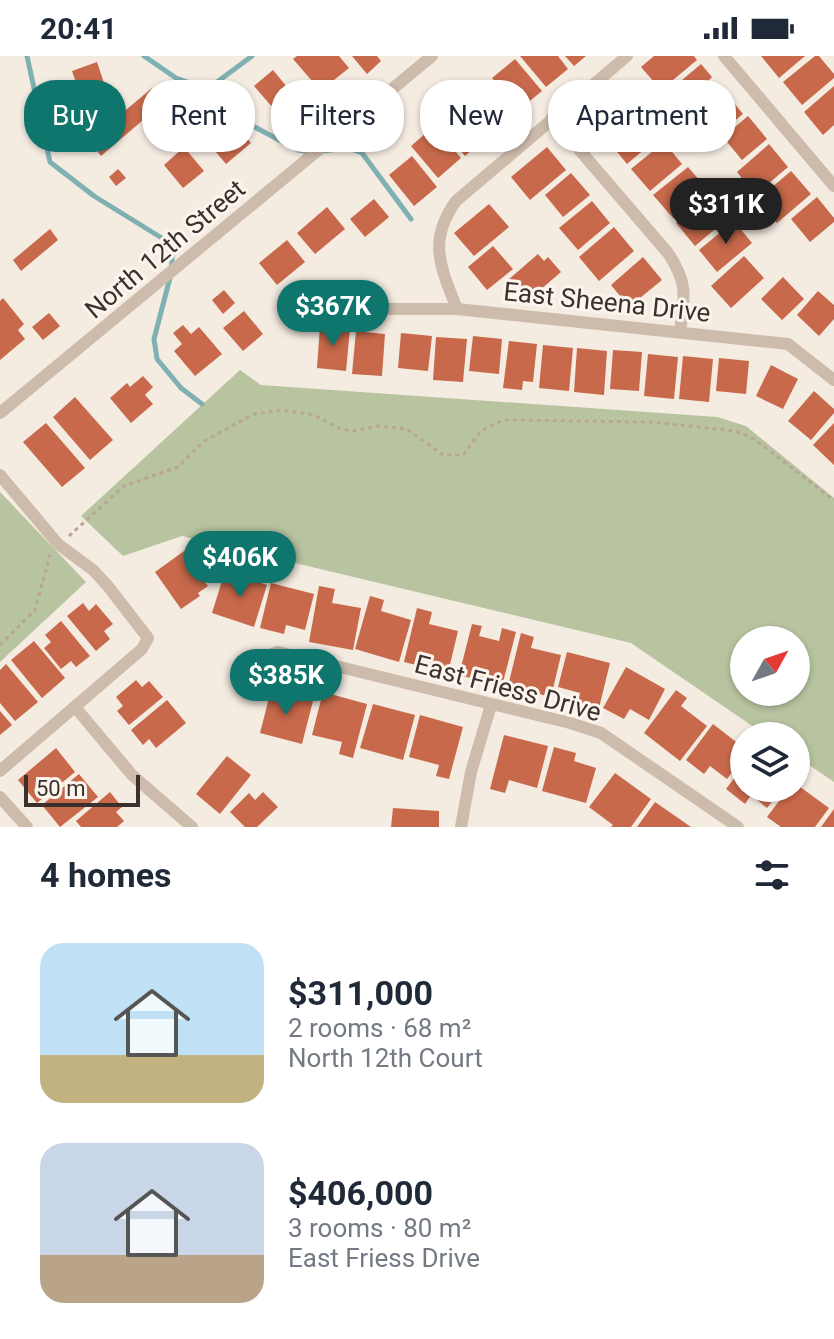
<!DOCTYPE html>
<html lang="en">
<head>
<meta charset="utf-8">
<style>
	:root { --surface:#fff; --page:#f2f2f3; --text:#1f2937; --muted:#747a83; --accent:#0f766e }
	body { margin:0; font-family:Roboto,sans-serif; background:var(--page); color:var(--text); height:100vh; display:flex; flex-direction:column; font-size:30px; white-space:nowrap }
	* { box-sizing:border-box; margin:0 }
	p { font-size:26px; color:var(--muted) }
	.icon { flex:none; width:44px; height:44px; fill:none; stroke:currentColor; stroke-width:2; stroke-linecap:round; stroke-linejoin:round }
	.map { position:relative; height:771px; overflow:hidden }
	.side { display:flex; flex-direction:column; background:var(--surface); flex:1 }
	.side>* { flex:none }
	.banner { position:absolute; left:24px; top:24px; width:786px; height:72px; display:flex; gap:16px }
	.needle { width:52px; rotate:50deg }
	.tools { position:absolute; left:730px; top:570px; display:grid; gap:16px }
	.tools a { display:grid; place-items:center; width:80px; height:80px; border-radius:50%; background:var(--surface); box-shadow:0 2px 6px #0004; font-size:40px }
	.scale { position:absolute; left:24px; bottom:20px; width:116px; box-sizing:border-box; padding-left:8px; border:4px solid #3b302b; border-top:0; font-size:22px; line-height:28px; white-space:nowrap; color:#3b302b; -webkit-text-stroke:6px #fbf5ee; paint-order:stroke }
	.price { position:absolute; translate:-50% -68px; padding:0 18px; border-radius:28px; background:var(--accent); color:#fff; font-size:26px; line-height:52px; filter:drop-shadow(0 2px 4px #0008) }
	.price::after { content:''; position:absolute; left:50%; top:48px; width:24px; height:18px; margin-left:-12px; background:inherit; clip-path:polygon(0 0,100% 0,50% 100%) }
	.price.on { background:#222; color:#fff }
	ul { padding:0; list-style:none }
	li { display:flex; align-items:center; gap:24px; height:200px; padding:0 40px }
	li span { display:grid; place-items:center; flex:none; width:224px; height:160px; border-radius:24px; color:#555 }
	li>.icon { margin-inline-start:auto }
	span .icon { width:96px; height:96px; fill:#fffc; stroke-width:1 }
	li b { font-size:34px }
	h2 { display:flex; justify-content:space-between; align-items:center; height:96px; padding:0 40px; font-size:34px }
	.tag { padding:0 28px; border-radius:32px; background:var(--surface); box-shadow:0 2px 6px #0004; font-size:28px; line-height:72px }
	.tag.on { background:var(--accent); color:#fff }
	.status { display:flex; justify-content:space-between; align-items:center; height:56px; padding:0 40px; background:var(--surface); direction:ltr }
	.status svg { height:22px; fill:currentColor }
	.map>svg:first-child { display:block }
	.green { fill:#b8c4a0; fill-rule:evenodd }
	.lines { fill:none; stroke-linecap:round; stroke-linejoin:round }
	.stream { stroke:#7fb0b2; stroke-width:5 }
	.building { fill:#c8694b }
	.path { stroke:#b9a596; stroke-width:3; stroke-dasharray:4 4; stroke-linecap:butt }
	.street { stroke:#cdbbac; stroke-width:12 }
	.labels { text-anchor:middle; stroke-width:6; stroke-linejoin:round; paint-order:stroke }
	.street-label { font-size:26px; fill:#3b302b; stroke:#fbf5ee }
</style>
</head>
<body>
<div class="status"><b>20:41</b><svg viewBox="0 0 49 12"><path d="M0 12V9h3v3zM5 12V6h3v6zM10 12V3h3v9zM15 12V0h3v12zM26 1h20v11H26zM47 4h2v5h-2z"/></svg></div>
<div class="map">
<svg width="834" height="771" viewBox="0 0 834 771">
	<rect width="100%" height="100%" fill="#f4ebe1"/>
	<path class="green" d="M240 314 261 329 717 361 746 370 834 442V726L796 700V680H767L631 587 182 480 123 500 81 460ZM744 584H796V636H744Z
		M0 436 86 526 0 606Z"/>
	<g class="lines">
		<path class="stream" d="M27 0 50 106 94 140 173 189 171 218 154 283 157 303 181 332 202 348
			M144 0 176 22 224 39 251 69 298 94 312 96
			M209 32 252 0
			M322 95 348 92 362 97 411 163"/>
	</g>
	<path class="building" d="M297 0H339L349 12 334 24 345 37 332 48 293 3Z
		M352 0H377L381 5 367 18Z
		M520 0H558L568 13 546 31Z
		M565 0H586L574 10Z
		M654 0H694L697 4 661 34 641 11Z
		M761 0H805L779 22Z
		M815 0H819L834 18V22L802 49 783 26Z
		M515 3 542 35 519 54 492 22Z
		M97 6 109 42 84 50 72 15Z
		M701 8 712 21 707 26 714 34 687 57 669 35Z
		M273 14 292 37 273 52 254 30Z
		M621 28 641 51 604 82 585 58Z
		M834 30V69L823 79 804 56Z
		M152 32 164 46 101 100 89 85Z
		M495 34 516 58 492 78 468 49 479 39 483 44Z
		M725 36 743 58 710 85 692 63Z
		M458 45 488 80 465 100 435 64Z
		M641 58 652 71 657 67 665 76 627 108 608 85Z
		M748 60 767 83 742 104 723 81Z
		M235 69 251 87 226 108 210 89Z
		M434 70 461 102 438 122 411 90Z
		M664 86 682 108 650 135 631 113Z
		M769 88 788 111 755 139 737 116Z
		M184 91 204 115 183 132 164 109Z
		M547 91 566 114 530 144 511 121Z
		M412 100 437 131 414 150 389 119Z
		M688 111 707 133 673 162 653 139Z
		M118 113 126 122 116 130 109 121Z
		M791 115 811 138 777 167 757 144Z
		M571 117 590 139 563 161 545 139Z
		M817 141 834 162V166L810 186 791 163Z
		M374 143 389 161 365 181 350 163Z
		M592 145 610 167 578 194 559 172Z
		M701 146 720 169 695 190 676 167Z
		M489 148 509 171 474 200 454 177Z
		M327 151 345 173 315 198 297 177Z
		M734 165 752 187 717 216 699 194Z
		M614 171 634 195 599 225 579 201Z
		M50 173 58 184 21 215 13 204Z
		M287 184 305 206 277 229 259 207Z
		M493 190 513 213 487 234 468 211Z
		M538 198 544 205 548 201 561 216 526 246 508 224Z
		M744 200 764 222 731 252 711 230Z
		M643 201 662 224 629 251 611 229Z
		M783 221 804 243 782 264 761 243Z
		M224 234 235 247 223 258 212 244Z
		M818 235 834 249V263L819 280 797 259Z
		M3 242 24 268 18 274 25 283 0 304V245Z
		M244 255 263 278 243 295 223 272Z
		M49 257 60 270 43 284 32 271Z
		M183 269 191 278 199 271 222 298 195 320 174 295 182 288 173 277Z
		M320 270 350 273 346 315 317 312Z
		M356 275 385 278 382 320 352 318Z
		M401 277 432 280 428 315 398 312Z
		M473 280 502 283 499 318 469 315Z
		M436 281 467 283 463 326 433 324Z
		M509 285 537 288 533 326 523 325 522 334 503 332Z
		M543 289 573 292 569 335 539 332Z
		M577 292 607 295 604 339 574 336Z
		M613 294 642 296 639 335 610 333Z
		M648 298 678 301 674 343 644 340Z
		M683 300 713 303 709 346 679 343Z
		M719 302 749 305 746 338 716 335Z
		M771 309 798 323 783 353 756 340Z
		M143 320 153 331 145 339 153 348 131 367 110 342 127 327 130 331Z
		M814 335 834 353V357L811 384 788 365Z
		M75 341 113 384 90 404 53 361Z
		M46 367 85 412 62 431 23 386Z
		M834 367V409L813 389Z
		M191 490 212 520 204 525 208 530 198 537 200 540 181 553 155 516Z
		M225 515 267 529 254 571 212 557Z
		M271 527 314 538 305 574 286 569 284 578 260 572Z
		M319 530 335 533 332 547 361 552 353 594 309 586Z
		M370 540 384 544 381 555 411 564 399 606 355 593Z
		M83 547 89 555 96 548 113 568 104 575 110 583 96 595 67 560Z
		M417 552 432 556 429 568 458 575 448 617 404 606Z
		M61 565 90 600 76 611 71 605 61 613 44 592 51 586 45 579Z
		M472 568 482 570 479 580 499 585 502 572 516 576 502 630 459 619Z
		M521 577 534 581 531 592 561 599 551 641 508 630Z
		M34 585 65 622 42 642 11 604Z
		M567 596 610 607 599 652 578 647 580 637 558 631Z
		M6 608 38 646 15 665 0 647V614Z
		M626 611 665 633 649 664 630 653 624 663 603 652Z
		M136 624 142 631 149 625 163 641 129 669 117 655 123 650 116 641Z
		M271 634 313 645 302 688 260 677Z
		M676 634 687 642 681 650 707 670 680 705 644 677Z
		M323 636 367 648 353 702 339 698 342 686 312 679Z
		M167 644 186 667 156 692 149 683 143 689 131 674Z
		M373 648 415 659 403 704 360 692Z
		M0 655 12 669 0 679Z
		M420 659 463 671 449 723 436 720 439 709 409 701Z
		M713 668 744 692V701L727 723 710 710 704 718 686 704Z
		M504 679 548 690 537 732 509 724 505 737 490 733Z
		M554 691 576 697 574 705 596 712 586 747 542 735Z
		M56 692 75 716 37 747 18 724Z
		M227 700 251 719 220 758 196 738Z
		M744 709V732H783L767 752 751 739 745 748 726 733Z
		M615 717 651 743 631 771H611L613 769 589 751Z
		M79 718 98 741 60 771 42 749Z
		M796 728 829 752 815 771H781L767 761 789 732H796Z
		M110 736 122 751 116 756 124 765 117 771H81L76 765Z
		M263 736 278 751 257 771H245L230 756 249 737 255 744Z
		M655 746 691 771H637Z
		M393 752 439 755V771H391Z
		M834 753V771H821Z"/>
	<g class="lines">
		<path class="path" d="M69 480 124 430 178 411 204 385 254 358 282 354 314 359 340 373 353 375 379 370 407 373 443 399H463L481 375 503 364 650 366 736 375 754 383 834 444
			M0 589 35 554 50 499"/>
		<path class="street" d="M724 0 834 130
			M552 62 668 197C688 227 685 240 680 275
			M362 253H457L788 288 834 324
			M457 253C441 212 427 185 456 145L627 0
			M0 357 432 0
			M0 419 58 488 93 514 107 529 148 582 142 593 0 715
			M245 608 278 596 570 667 601 677 738 771
			M75 651 132 719 192 771
			M0 741 27 771
			M461 771 471 716 491 649"/>
	</g>
	<g class="labels">
		<g class="street-label">
			<text transform="translate(165 193) rotate(-40)" y="9">North 12th Street</text>
			<text transform="translate(607 246) rotate(6)" y="9">East Sheena Drive</text>
			<text transform="translate(508 632) rotate(15)" y="9">East Friess Drive</text>
		</g>
	</g>
</svg>
<div class="tools">
<a><svg class="needle" viewBox="-14 -14 28 28"><path d="M0-13l5 13h-10z" fill="#e53935"/><path d="M0 13l5-13h-10z" fill="#747a83"/></svg></a>
<a><svg class="icon" aria-label="layers" viewBox="0 0 24 24"><path d="M12 4l9 5-9 5-9-5zM3 14l9 5 9-5"/></svg></a>
</div>
<div class="scale">50 m</div>
<b class="price on" style="left:726px;top:190px">$311K</b>
<b class="price" style="left:333px;top:292px">$367K</b>
<b class="price" style="left:240px;top:543px">$406K</b>
<b class="price" style="left:286px;top:661px">$385K</b>
<div class="banner">
<a class="tag on">Buy</a>
<a class="tag">Rent</a>
<a class="tag">Filters</a>
<a class="tag">New</a>
<a class="tag">Apartment</a>
</div>
</div>
<section class="side">
<h2>4 homes<svg class="icon" aria-label="filters" viewBox="0 0 24 24"><path d="M4 7h16M4 17h16"/><circle cx="9" cy="7" r="2"/><circle cx="15" cy="17" r="2"/></svg></h2>
<ul>
<li><span style="background:linear-gradient(#bfe0f5 70%,#c2b280 0)"><svg class="icon" aria-label="home" viewBox="0 0 24 24"><path d="M3 11l9-7 9 7M6 9v11h12V9"/></svg></span><div><b>$311,000</b><p>2 rooms · 68 m²</p><p>North 12th Court</p></div></li>
<li><span style="background:linear-gradient(#c9d6e8 70%,#b9a48a 0)"><svg class="icon" aria-label="home" viewBox="0 0 24 24"><path d="M3 11l9-7 9 7M6 9v11h12V9"/></svg></span><div><b>$406,000</b><p>3 rooms · 80 m²</p><p>East Friess Drive</p></div></li>
</ul>
</section>
</body>
</html>
